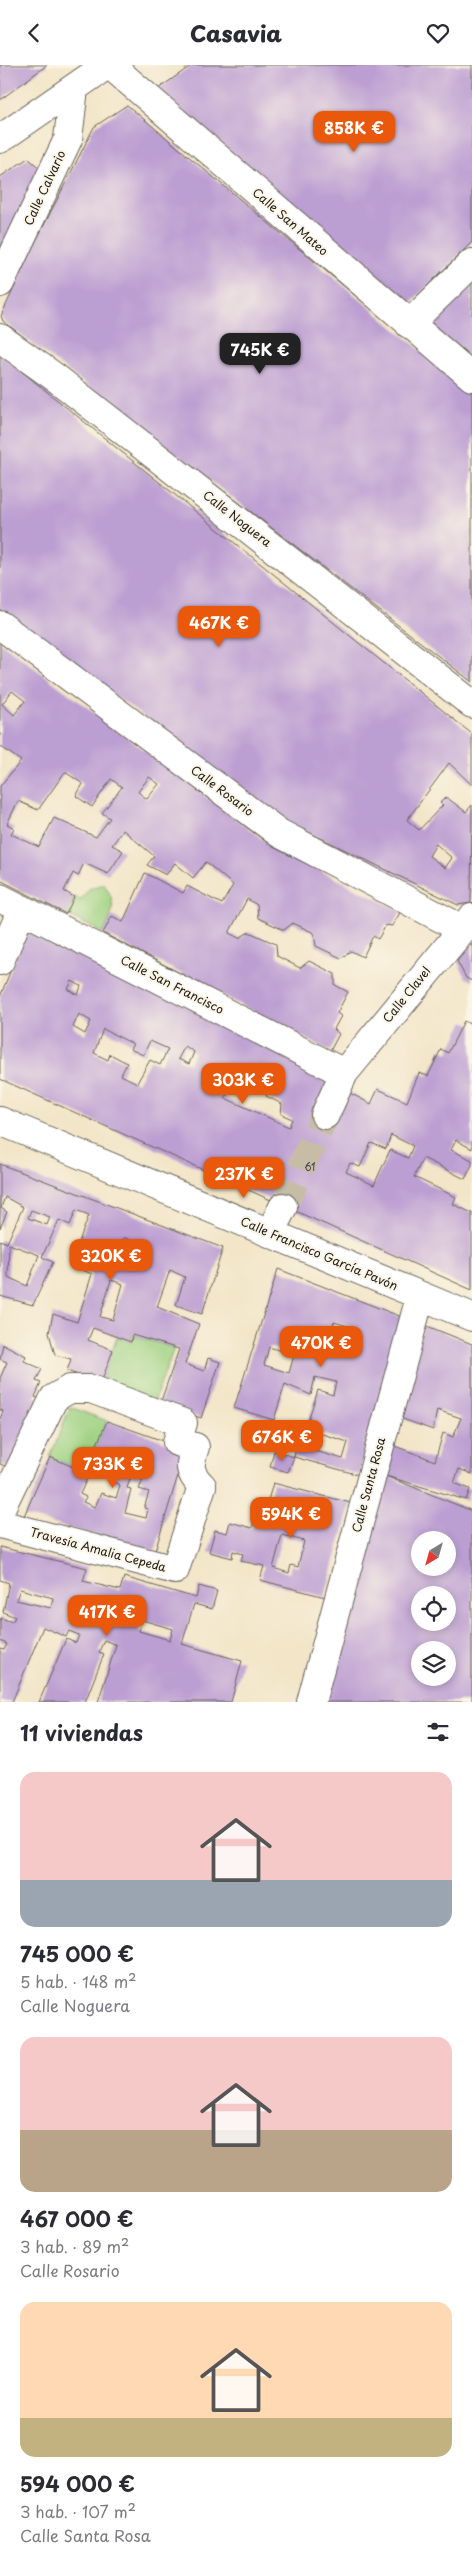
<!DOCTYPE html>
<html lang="es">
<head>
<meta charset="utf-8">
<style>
	:root { --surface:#fff; --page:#f7f7f7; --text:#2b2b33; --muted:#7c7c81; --accent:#ea580c }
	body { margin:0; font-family:"Playpen Sans",sans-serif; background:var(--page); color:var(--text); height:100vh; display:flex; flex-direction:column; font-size:19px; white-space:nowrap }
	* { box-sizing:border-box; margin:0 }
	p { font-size:16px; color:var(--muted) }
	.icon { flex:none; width:28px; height:28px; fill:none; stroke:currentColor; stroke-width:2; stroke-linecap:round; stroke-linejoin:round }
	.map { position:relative; height:1637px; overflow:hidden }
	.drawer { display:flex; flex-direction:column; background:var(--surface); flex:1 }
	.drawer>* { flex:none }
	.needle { width:32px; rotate:217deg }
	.tools { position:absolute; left:411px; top:1466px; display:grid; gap:10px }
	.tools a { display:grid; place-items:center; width:45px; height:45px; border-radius:50%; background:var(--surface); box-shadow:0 2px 8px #0003; font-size:25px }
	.price { position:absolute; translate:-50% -42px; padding:0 11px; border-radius:10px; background:var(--accent); color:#fff; font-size:16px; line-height:32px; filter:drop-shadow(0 1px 2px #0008) }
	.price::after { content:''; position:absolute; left:50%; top:30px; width:15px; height:11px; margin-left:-8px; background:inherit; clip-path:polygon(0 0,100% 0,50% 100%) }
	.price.current { background:#222; color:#fff }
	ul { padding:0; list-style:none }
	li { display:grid; align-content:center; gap:10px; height:265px; padding:0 20px }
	li span { display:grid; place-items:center; height:155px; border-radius:15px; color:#555 }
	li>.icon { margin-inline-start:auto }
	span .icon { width:90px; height:90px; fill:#fffc; stroke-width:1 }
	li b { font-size:21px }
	h2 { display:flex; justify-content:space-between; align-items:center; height:60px; padding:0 20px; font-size:21px }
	header { display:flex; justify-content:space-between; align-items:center; height:65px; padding:0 20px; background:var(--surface); font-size:22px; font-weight:800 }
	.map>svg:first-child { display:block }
	.green { fill:#9dd181; stroke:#5c764e }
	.building { fill:#bb9ed2; fill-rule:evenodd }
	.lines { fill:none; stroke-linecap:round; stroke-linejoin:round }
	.street-tunnel { stroke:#c7bda6; stroke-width:28; stroke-dasharray:28 14; stroke-linecap:butt }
	.street-casing { stroke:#676258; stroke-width:30 }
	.street { stroke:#fff; stroke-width:28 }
	.labels { text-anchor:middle; stroke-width:4; stroke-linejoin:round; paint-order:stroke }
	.number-label { font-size:10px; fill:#443c4a }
	.street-label { font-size:12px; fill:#1c1c1c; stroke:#fcf5e5 }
</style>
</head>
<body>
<header><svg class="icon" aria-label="back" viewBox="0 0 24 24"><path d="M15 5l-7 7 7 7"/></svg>Casavia<svg class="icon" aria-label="heart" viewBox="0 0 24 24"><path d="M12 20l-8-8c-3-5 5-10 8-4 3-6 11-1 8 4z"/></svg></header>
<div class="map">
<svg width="472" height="1637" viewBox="0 0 472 1637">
	<rect width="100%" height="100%" fill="#fcf5e5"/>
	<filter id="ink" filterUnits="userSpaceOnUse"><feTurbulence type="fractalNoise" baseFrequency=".02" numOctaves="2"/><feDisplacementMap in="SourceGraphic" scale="10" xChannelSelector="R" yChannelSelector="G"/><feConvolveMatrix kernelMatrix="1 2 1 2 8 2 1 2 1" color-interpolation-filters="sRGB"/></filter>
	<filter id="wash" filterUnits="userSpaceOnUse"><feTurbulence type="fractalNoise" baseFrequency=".0096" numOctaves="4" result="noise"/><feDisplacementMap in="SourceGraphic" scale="20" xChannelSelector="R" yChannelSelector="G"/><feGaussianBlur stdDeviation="1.12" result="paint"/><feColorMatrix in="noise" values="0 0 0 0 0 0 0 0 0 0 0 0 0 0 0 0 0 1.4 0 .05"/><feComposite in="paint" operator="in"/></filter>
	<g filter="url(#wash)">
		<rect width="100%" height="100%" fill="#f2e5c8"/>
		<path class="green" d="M103 818C118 838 113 848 103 868L66 849 74 832 81 834 90 823 101 820Z
			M132 1270 174 1283 154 1337 101 1318 117 1272 131 1277Z
			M70 1342 107 1356 85 1407 50 1392Z"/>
		<g id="blocks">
			<path class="building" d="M0 0H47L0 35Z
				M192 0H472V177L408 240 158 24Z
				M127 40 472 328V617L3 256 1 251 32 184 94 62Z
				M28 93 43 106 0 191V112Z
				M472 213V295L425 258Z
				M0 289 472 669V720L449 698 407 755 419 765 443 740 440 738 446 732 466 747 472 740 471 838 458 840 288 757 0 547ZM436 779 452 793 445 803 429 791Z
				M0 577 273 782 401 846 392 861 386 860 378 874 373 871 363 892 351 886 341 893 316 881 314 868 293 858 284 865 258 853 257 840 247 834 229 868 239 873 249 867 276 879 277 891 300 903 309 896 335 909V920L348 927 337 948 341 951 334 964 339 969 330 986 103 868 112 851 123 857 145 808 183 828 187 821 222 839 233 820 206 797 193 813 175 798 166 810 147 800 154 791 123 765 112 780 123 786 108 809 84 798 78 811 73 808 64 826 74 832 66 849 0 815V721L21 696 0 681ZM12 626 25 636 14 650 2 639ZM65 707 83 719 76 731 92 742 111 714 122 722 102 748 110 753 96 772 54 753 39 782 11 769 14 763 7 759 18 736 38 745ZM149 712 159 719 147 734 138 727Z
				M28 862 330 1013 348 1027 371 1039 378 1024 407 1037 419 1008 428 1011 441 984 448 988 464 956 472 960V1084L456 1075 451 1085 472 1095V1100L465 1114 423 1093 414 1112 456 1132 453 1139 472 1148V1225L0 1014V932ZM72 916 81 921 78 930 68 924ZM79 949 91 956 85 969 73 962ZM103 964 133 979 130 984 143 990 150 976 168 984 160 1000 150 995 137 1018 121 1010 127 998 110 989 108 995 94 988ZM185 981 194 987 189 999 178 994ZM223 1001 234 1006 229 1018 217 1013ZM259 1015 270 1020 266 1031 282 1039 281 1049 292 1054 289 1062 225 1033 231 1019 240 1023 242 1020 255 1025ZM391 1070 413 1081 408 1093 390 1085 374 1120 346 1107 350 1098 360 1102 371 1078 386 1084Z
				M472 879V916L466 913 457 896Z
				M0 1099 223 1183 202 1249 176 1240 185 1212 170 1205 157 1242 199 1259 185 1299 204 1306 208 1293 220 1297 201 1353 160 1339 179 1284 132 1270 131 1277 93 1263 88 1275 113 1285 101 1318 67 1306 71 1294 55 1290 49 1268 53 1249 77 1257 92 1209 70 1200 89 1150 76 1145 70 1160 59 1155 42 1192 53 1197 33 1240 0 1231V1175L7 1178 23 1142 5 1132 1 1143 7 1147 0 1163ZM31 1145 50 1152 47 1160 28 1153ZM124 1172 146 1183 143 1203 117 1194ZM9 1179 39 1190 27 1221 8 1212ZM111 1215 123 1219 113 1255 100 1252Z
				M278 1204 402 1252 359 1410 294 1392 297 1378 278 1372 282 1358 305 1365 318 1325 333 1330 336 1317 315 1312 311 1330 285 1319 274 1355 234 1343ZM334 1257 348 1261 344 1271 331 1265ZM269 1282 294 1290 289 1308 264 1300ZM319 1368 348 1377 343 1394 312 1385Z
				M427 1261 472 1279V1409L459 1404 454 1418 470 1424 466 1435 386 1411 472 1446V1637H325L392 1380 435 1396 443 1368 453 1372 461 1353 437 1345 433 1365 400 1353 423 1263ZM420 1475H448V1502H420ZM420 1530H448V1558H420ZM420 1585H448V1612H420Z
				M3 1279 26 1291 24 1296 42 1304 36 1316 41 1318 35 1332 40 1334 10 1403 0 1399V1354L3 1346 0 1345V1313L7 1297 0 1294Z
				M107 1356 186 1384 155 1486 24 1451 50 1392 85 1407ZM96 1402 116 1410 113 1417 120 1420 116 1433 101 1428 95 1442 83 1437 86 1432 80 1429 89 1409 93 1410ZM131 1411 143 1415 139 1424 149 1427 144 1443 148 1444 146 1453 125 1448 131 1424 127 1423Z
				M274 1386 294 1392 288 1407 270 1402Z
				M273 1418 351 1438 325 1532 260 1515 264 1501 241 1496 243 1489 233 1486 232 1493 209 1487 215 1465 227 1468 230 1457 252 1463 255 1455 262 1458 265 1448 279 1452V1450L265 1446ZM282 1470 304 1476 298 1502 291 1500 289 1508 273 1503Z
				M0 1482 87 1503 83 1516 120 1525 124 1512 196 1533 199 1521 217 1526 212 1544 194 1539 182 1579 242 1596 231 1637H98L116 1580 104 1575 99 1587 104 1589 85 1637H39L66 1574 76 1578 79 1570 69 1566 66 1572 43 1562 12 1637H0V1584L4 1585 7 1579 0 1576V1556L1 1553 12 1557 15 1552 3 1547 9 1518 0 1515ZM20 1524 53 1533 51 1543 16 1535ZM76 1543 106 1550 104 1556 75 1549ZM142 1555 173 1564 170 1575 139 1566Z"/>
		</g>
	</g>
	<g filter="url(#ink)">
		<use href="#blocks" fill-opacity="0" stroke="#676258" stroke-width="1"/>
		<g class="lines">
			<path class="street-tunnel" d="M283 1142 325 1050"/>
			<g class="street-casing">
				<path id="street" d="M110 0 472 312
					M0 74 107 0
					M0 218 68 74 74 23
					M409 259 472 198
					M0 273 56 313 472 639
					M0 560 279 768 462 864
					M0 833 344 1008
					M0 896 22 844
					M325 1050 344 1008 472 853
					M0 1056 472 1252
					M270 1168 283 1142
					M0 1445 54 1333 70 1324H91L183 1358 177 1377 195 1382C189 1400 188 1407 202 1421L175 1505 0 1459
					M311 1637 420 1232"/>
			</g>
			<use href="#street" class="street"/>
		</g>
	</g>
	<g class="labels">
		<g class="number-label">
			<text x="310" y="1106">61</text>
		</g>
		<g class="street-label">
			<text transform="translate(45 123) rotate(-65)" y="4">Calle Calvario</text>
			<text transform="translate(290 157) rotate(41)" y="4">Calle San Mateo</text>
			<text transform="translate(237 454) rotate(38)" y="4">Calle Noguera</text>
			<text transform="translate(222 726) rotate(37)" y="4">Calle Rosario</text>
			<text transform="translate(172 920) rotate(27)" y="4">Calle San Francisco</text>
			<text transform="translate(407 930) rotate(-51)" y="4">Calle Clavel</text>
			<text transform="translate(319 1189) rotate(23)" y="4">Calle Francisco García Pavón</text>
			<text transform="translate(369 1420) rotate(-75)" y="4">Calle Santa Rosa</text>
			<text transform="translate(98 1485) rotate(15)" y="4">Travesía Amalia Cepeda</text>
		</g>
	</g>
</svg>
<div class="tools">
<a><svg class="needle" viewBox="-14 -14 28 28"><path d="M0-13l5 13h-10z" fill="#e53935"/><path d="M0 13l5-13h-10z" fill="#7c7c81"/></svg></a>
<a><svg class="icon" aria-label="locate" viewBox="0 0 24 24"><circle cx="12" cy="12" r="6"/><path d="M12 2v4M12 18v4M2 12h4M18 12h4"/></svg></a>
<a><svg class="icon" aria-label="layers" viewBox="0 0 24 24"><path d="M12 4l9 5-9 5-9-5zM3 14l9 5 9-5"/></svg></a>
</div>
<b class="price" style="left:354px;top:88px">858K €</b>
<b class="price current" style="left:260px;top:310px">745K €</b>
<b class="price" style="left:219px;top:583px">467K €</b>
<b class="price" style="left:243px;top:1040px">303K €</b>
<b class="price" style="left:244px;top:1134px">237K €</b>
<b class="price" style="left:111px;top:1216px">320K €</b>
<b class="price" style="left:321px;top:1303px">470K €</b>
<b class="price" style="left:282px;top:1397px">676K €</b>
<b class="price" style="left:113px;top:1424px">733K €</b>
<b class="price" style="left:291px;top:1474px">594K €</b>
<b class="price" style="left:107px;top:1572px">417K €</b>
</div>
<section class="drawer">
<h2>11 viviendas<svg class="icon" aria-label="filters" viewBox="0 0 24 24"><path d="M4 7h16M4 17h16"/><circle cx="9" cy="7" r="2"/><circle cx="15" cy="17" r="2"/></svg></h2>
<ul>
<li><span style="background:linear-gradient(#f6c9c9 70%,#9aa5b1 0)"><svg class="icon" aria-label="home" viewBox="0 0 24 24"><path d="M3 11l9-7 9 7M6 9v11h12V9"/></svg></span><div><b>745 000 €</b><p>5 hab. · 148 m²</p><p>Calle Noguera</p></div></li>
<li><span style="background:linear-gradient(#f6c9c9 60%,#b9a48a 0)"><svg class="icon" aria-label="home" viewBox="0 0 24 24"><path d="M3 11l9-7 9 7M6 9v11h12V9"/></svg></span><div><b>467 000 €</b><p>3 hab. · 89 m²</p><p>Calle Rosario</p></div></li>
<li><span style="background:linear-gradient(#ffd9b3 75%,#c2b280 0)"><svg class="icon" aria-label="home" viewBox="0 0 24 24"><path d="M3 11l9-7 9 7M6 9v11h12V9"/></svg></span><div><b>594 000 €</b><p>3 hab. · 107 m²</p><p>Calle Santa Rosa</p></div></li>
</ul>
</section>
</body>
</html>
